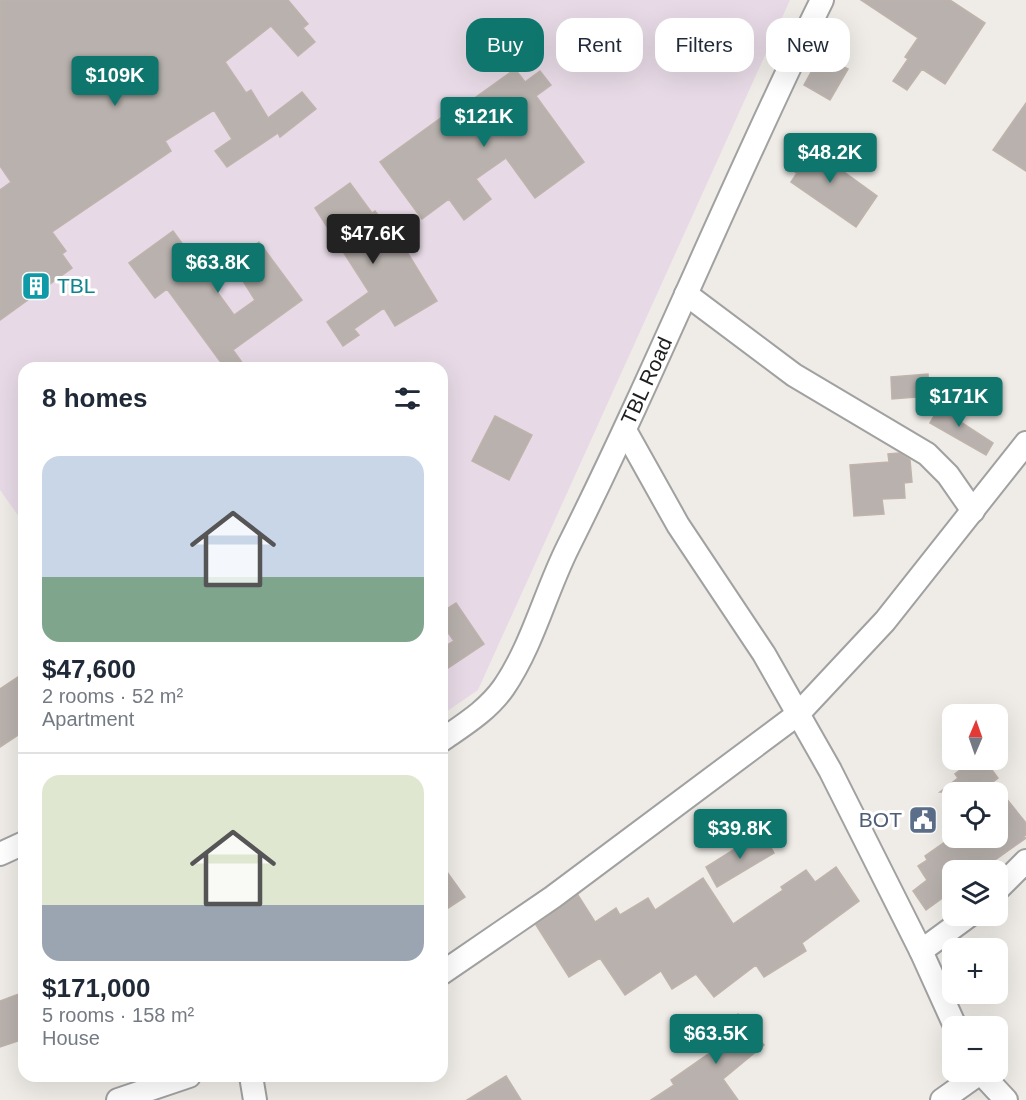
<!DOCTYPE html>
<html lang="en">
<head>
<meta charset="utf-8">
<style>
	:root { --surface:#fff; --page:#f6f6f7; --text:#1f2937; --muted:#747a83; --line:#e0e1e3; --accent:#0f766e }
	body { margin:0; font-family:Helvetica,sans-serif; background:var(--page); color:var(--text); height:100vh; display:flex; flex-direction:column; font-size:22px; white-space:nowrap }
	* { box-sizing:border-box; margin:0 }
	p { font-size:20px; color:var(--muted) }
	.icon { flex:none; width:33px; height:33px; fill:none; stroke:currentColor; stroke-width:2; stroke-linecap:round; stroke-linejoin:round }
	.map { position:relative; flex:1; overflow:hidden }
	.drawer { position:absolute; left:18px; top:362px; width:430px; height:720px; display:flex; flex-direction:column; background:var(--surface); border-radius:18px; box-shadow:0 6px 24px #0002 }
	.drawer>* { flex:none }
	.top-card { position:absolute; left:466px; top:18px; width:470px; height:54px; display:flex; gap:12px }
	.needle { width:39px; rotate:2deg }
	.buttons { position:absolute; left:942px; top:704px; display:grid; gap:12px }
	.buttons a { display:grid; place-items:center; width:66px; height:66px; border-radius:12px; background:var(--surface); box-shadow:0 6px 24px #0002; font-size:30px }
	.price { position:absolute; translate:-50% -51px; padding:0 14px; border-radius:6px; background:var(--accent); color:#fff; font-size:20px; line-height:39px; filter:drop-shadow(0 2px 3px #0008) }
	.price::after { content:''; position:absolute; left:50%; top:36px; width:18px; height:14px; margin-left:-9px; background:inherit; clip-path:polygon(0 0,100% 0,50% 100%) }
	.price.on { background:#222; color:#fff }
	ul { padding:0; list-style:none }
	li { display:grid; align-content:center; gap:12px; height:318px; padding:0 24px }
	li+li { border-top:2px solid var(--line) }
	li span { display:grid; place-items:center; height:186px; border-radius:18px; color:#555 }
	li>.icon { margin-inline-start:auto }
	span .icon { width:108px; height:108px; fill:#fffc; stroke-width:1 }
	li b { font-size:26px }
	h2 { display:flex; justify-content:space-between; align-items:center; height:72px; padding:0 24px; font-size:26px }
	.pill { padding:0 21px; border-radius:18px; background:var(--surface); box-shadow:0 6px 24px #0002; font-size:21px; line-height:54px }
	.pill.on { background:var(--accent); color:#fff }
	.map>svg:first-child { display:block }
	.industrial { fill:#e7dae6 }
	.building { fill:#b8b1ad; stroke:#bfb3ab; stroke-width:1.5 }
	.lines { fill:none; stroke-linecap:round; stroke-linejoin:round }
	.minor-casing { stroke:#a1a1a1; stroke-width:26 }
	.minor { stroke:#fff; stroke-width:22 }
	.labels { text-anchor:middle; stroke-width:6; stroke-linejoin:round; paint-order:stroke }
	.culture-label { font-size:21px; fill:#0d838f; stroke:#fff; text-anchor:start }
	.street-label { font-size:21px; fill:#202020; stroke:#fff }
	.service-label { font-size:21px; fill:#4e5e75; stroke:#fff; text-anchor:end }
</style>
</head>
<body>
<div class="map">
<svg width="1026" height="1100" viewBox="0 0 1026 1100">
	<rect width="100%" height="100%" fill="#efece7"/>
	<path class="industrial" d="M0 0H790L478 690 443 714 442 368H24V524L0 490Z"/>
	<path class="building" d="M0 0H288L308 24 303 28 315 42 298 56 271 26 225 62 246 93 251 90 268 118 302 92 316 109 280 137 278 133 227 167 215 151 232 139 214 110 165 141 171 151 52 232 66 251 62 254 72 268 0 320V190L11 182 0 166Z
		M861 0H950L985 23 945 84 922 69 907 90 893 81 908 59 905 57 918 38Z
		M821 54 848 69 830 100 804 85Z
		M515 69 525 82 540 71 551 85 536 96 584 162 535 198 506 158 476 179 491 199 464 220 449 199 422 219 380 162 460 104 462 107Z
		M1026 103V171L993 150Z
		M802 138 820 149 818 153 877 196 856 227 791 182 797 173 792 170 794 166 787 162Z
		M350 183 372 213 375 211 399 243 401 242 437 301 395 326 384 308 354 329 359 335 343 346 327 322 369 292 315 208Z
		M173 231 234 315 255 300 231 262 259 242 302 300 233 350 246 368H225L167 289 155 298 129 263Z
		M928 374 929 396 892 399 891 377Z
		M943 400 961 410 956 419 993 443 986 455 930 423Z
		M495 416 532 435 509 480 472 461Z
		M899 453 910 460 912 482 904 483 905 498 882 499 884 514 854 516 850 465 889 462 888 454Z
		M456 603 484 644 442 672V648L454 641 442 624V612Z
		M24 673V731L0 747V689Z
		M974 759H984L998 778 993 782 1026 823V835L1023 837 1026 838 981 870H952V891L926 910 913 891 927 880 918 866 927 860 925 856 952 837H998V792H940L958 778 955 774Z
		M762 832 774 853 717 887 706 867Z
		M442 865 465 897 442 912Z
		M836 867 859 901 802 943 806 951 764 977 756 965 714 997 696 974 672 989 661 971 625 995 600 958 569 977 536 925 578 895 595 922 616 908 620 915 648 898 655 910 703 878 733 924 783 890 781 887 806 870 815 882Z
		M24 992V1039L0 1047V1001Z
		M738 1014 764 1045 723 1079 738 1100H651L674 1085 671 1080 711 1052 703 1043Z
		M506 1076 521 1100H467Z"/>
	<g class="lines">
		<g class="minor-casing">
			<g id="minor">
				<path d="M686 294 794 375 927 454 948 475 973 511"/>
				<path d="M626 432 678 525 764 654 830 770 921 951 955 1026"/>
				<path id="s1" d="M442 740C465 724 488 710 504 687 533 644 545 593 568 547 658 367 733 180 822 0"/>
				<path d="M0 854 24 843"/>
				<path d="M998 889 1026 861"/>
				<path d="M921 951 970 915"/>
				<path d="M442 973 553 897 798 714 885 621 1026 443"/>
				<path d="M979 1071 1006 1100"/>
				<path d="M251 1076 255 1100"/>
				<path d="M118 1100 189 1076"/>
				<path d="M942 1100 980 1073"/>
			</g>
		</g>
		<use href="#minor" class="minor"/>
	</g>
	<defs>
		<g id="building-square" transform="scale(1.5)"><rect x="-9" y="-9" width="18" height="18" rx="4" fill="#0f9aa8" stroke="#fff"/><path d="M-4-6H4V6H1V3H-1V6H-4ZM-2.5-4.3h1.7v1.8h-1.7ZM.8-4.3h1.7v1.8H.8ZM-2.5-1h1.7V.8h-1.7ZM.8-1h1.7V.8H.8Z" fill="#fff"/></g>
		<g id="civic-square" transform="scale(1.5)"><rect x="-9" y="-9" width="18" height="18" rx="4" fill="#5c6f8a" stroke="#fff"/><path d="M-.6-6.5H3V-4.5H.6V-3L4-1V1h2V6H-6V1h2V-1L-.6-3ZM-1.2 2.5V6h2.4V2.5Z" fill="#fff"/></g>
	</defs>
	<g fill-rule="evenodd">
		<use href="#building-square" x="36" y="286"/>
		<use href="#civic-square" x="923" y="820"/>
	</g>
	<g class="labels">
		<g class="culture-label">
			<text x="57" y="293">TBL</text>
		</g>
		<g class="street-label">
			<text dy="7" stroke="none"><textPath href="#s1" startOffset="420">TBL Road</textPath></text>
		</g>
		<g class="service-label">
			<text x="902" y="827">BOT</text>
		</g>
	</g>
</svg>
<div class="buttons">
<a><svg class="needle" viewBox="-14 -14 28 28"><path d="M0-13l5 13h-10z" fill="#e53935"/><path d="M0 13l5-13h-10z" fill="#747a83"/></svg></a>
<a><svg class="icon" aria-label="locate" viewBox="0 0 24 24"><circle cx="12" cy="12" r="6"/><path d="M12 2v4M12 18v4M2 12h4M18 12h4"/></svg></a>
<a><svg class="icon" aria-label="layers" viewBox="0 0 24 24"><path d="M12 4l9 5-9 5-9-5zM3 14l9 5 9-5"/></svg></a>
<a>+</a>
<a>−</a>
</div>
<b class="price" style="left:115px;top:107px">$109K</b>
<b class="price" style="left:484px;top:148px">$121K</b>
<b class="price" style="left:830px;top:184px">$48.2K</b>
<b class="price on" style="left:373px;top:265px">$47.6K</b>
<b class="price" style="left:218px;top:294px">$63.8K</b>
<b class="price" style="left:959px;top:428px">$171K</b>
<b class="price" style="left:740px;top:860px">$39.8K</b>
<b class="price" style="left:716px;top:1065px">$63.5K</b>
<div class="top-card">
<a class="pill on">Buy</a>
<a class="pill">Rent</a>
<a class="pill">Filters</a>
<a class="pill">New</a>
</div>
<section class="drawer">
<h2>8 homes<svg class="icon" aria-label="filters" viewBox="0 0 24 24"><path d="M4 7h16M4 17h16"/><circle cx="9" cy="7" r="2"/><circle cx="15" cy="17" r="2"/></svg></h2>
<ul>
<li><span style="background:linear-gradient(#c9d6e8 65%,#7fa58c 0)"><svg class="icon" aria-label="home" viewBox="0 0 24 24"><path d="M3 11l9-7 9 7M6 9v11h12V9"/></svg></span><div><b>$47,600</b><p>2 rooms · 52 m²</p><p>Apartment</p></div></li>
<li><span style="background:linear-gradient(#dfe7d0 70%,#9aa5b1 0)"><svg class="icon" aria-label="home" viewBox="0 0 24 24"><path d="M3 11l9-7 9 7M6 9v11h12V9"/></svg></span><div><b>$171,000</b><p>5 rooms · 158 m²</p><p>House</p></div></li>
</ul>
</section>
</div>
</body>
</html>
